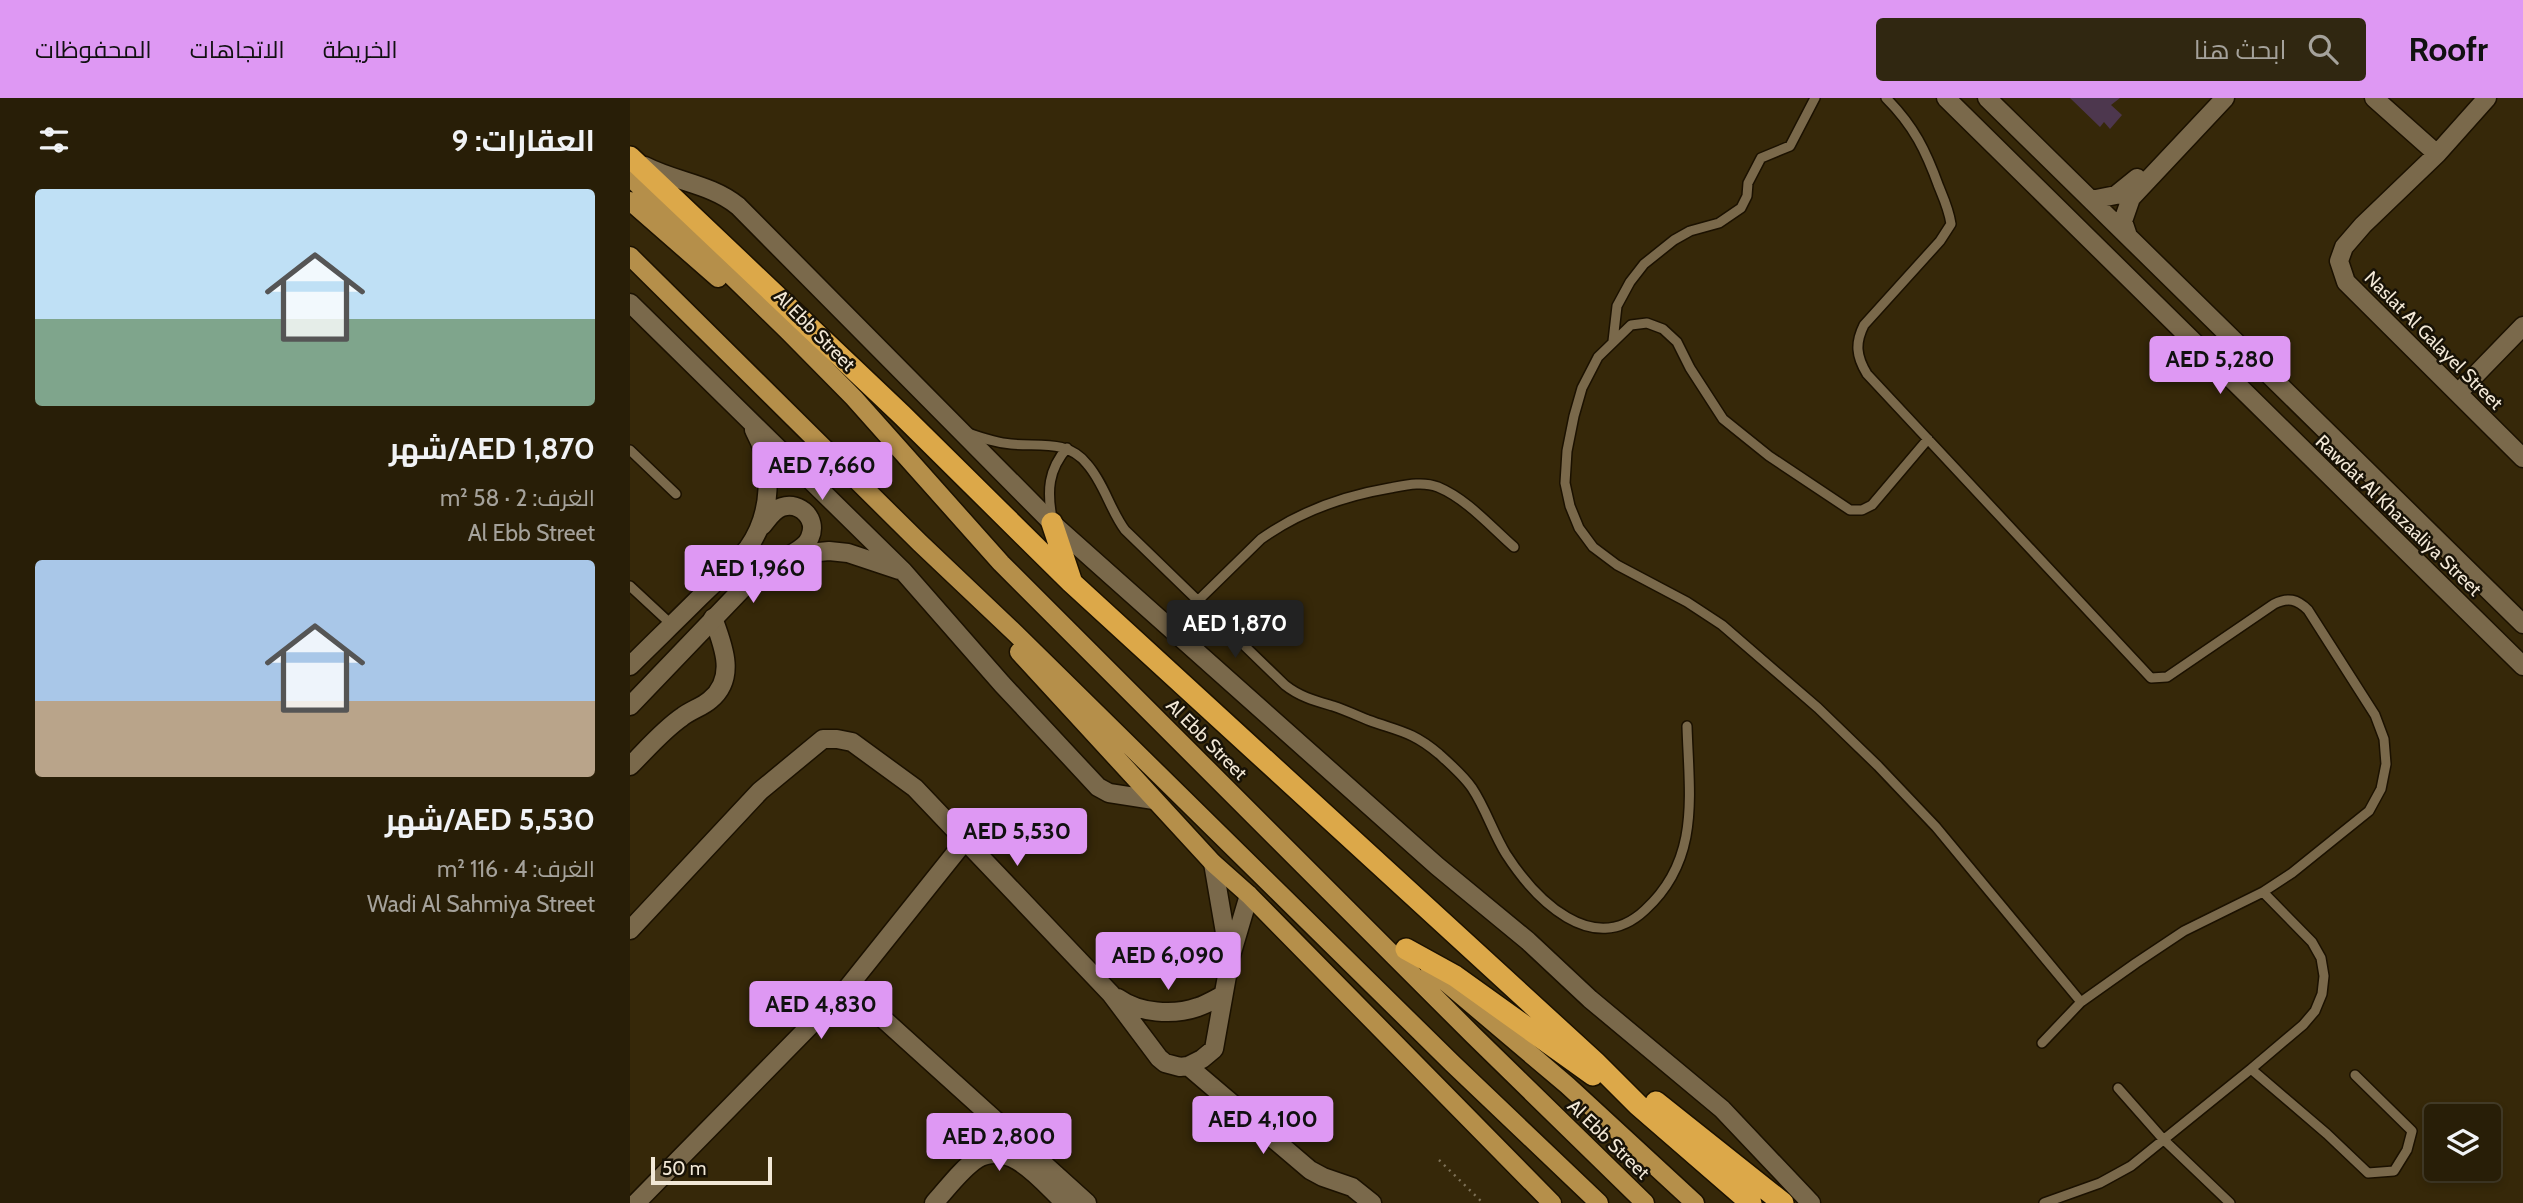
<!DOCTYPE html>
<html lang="ar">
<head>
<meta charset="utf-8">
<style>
	:root { --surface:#281e07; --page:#302711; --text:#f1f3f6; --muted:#a5a29b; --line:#443c28; --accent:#de98f3 }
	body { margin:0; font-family:Cabin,Cairo,sans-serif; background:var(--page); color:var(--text); direction:rtl; height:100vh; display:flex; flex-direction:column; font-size:26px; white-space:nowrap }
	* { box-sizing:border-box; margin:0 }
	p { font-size:23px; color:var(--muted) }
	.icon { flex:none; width:38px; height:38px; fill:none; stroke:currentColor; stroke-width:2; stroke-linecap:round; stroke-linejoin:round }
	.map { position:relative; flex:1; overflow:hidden; direction:ltr }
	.details { display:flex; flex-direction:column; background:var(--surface); width:630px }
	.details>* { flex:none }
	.fabs { position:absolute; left:1794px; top:1006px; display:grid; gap:14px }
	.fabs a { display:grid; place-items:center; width:77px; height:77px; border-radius:7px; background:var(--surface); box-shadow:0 4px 10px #0003,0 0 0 2px var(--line); font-size:35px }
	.scale { position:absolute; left:21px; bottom:18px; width:121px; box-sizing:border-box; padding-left:7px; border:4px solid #f2e8d7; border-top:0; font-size:19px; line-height:24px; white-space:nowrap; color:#f2e8d7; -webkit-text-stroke:5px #181206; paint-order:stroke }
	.price { position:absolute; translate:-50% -60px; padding:0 16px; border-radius:7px; background:var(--accent); color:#111; font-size:23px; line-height:46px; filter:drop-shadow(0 2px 4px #0008) }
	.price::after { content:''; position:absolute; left:50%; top:42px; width:21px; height:16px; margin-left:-10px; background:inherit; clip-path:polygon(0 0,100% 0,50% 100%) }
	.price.current { background:#222; color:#fff }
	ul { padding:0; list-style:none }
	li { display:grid; align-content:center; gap:14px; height:371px; padding:0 35px }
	li span { display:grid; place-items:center; height:217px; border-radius:7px; color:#555 }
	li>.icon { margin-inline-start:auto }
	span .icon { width:126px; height:126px; fill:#fffc; stroke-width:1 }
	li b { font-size:30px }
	h2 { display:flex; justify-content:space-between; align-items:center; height:84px; padding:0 35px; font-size:30px }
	header { display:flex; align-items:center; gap:42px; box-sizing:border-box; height:98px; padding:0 35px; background:var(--accent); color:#111 }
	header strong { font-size:33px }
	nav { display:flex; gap:38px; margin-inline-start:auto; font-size:24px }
	.search { width:490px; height:63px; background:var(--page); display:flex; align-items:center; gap:18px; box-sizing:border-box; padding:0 24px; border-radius:7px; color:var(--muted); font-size:26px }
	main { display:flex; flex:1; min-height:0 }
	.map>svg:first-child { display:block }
	.building { fill:#4d374e }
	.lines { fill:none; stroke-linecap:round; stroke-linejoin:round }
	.service-casing { stroke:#1b1100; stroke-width:12 }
	.minor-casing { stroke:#1b1100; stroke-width:21 }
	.tertiary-casing { stroke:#1b1100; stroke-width:21 }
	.secondary-casing { stroke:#1b1100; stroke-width:21 }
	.primary-casing { stroke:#1b1100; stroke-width:21 }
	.motorway-casing { stroke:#1b1100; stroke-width:24 }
	.path { stroke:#7d7157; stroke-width:2.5; stroke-dasharray:2 5; stroke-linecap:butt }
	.service { stroke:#7a694b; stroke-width:9 }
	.minor { stroke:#7a694b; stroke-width:18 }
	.tertiary { stroke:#7a694b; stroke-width:18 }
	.secondary { stroke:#7a694b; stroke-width:18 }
	.primary { stroke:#b58f4a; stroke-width:18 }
	.motorway { stroke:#dca849; stroke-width:21 }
	.labels { text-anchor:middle; stroke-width:5; stroke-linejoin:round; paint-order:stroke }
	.street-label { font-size:19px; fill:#f2e8d7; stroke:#181206 }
</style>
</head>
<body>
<header>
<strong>Roofr</strong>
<div class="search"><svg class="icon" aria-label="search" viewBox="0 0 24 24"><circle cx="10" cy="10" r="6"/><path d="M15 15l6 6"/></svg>ابحث هنا</div>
<nav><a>الخريطة</a><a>الاتجاهات</a><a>المحفوظات</a></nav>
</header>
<main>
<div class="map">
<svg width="1893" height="1105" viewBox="0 0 1893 1105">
	<rect width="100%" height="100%" fill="#362809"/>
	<path class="building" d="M1440 0H1490L1481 7 1492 17 1480 31 1474 24 1470 29Z"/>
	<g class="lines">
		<g class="service-casing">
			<path id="service" d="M1256 0C1284 28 1296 53 1309 89 1314 101 1319 112 1321 126L1310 143 1234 227C1225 245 1226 258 1237 276L1521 580 1537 579 1644 506C1658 499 1667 501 1678 512L1745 617 1754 641 1756 666 1751 691 1739 713 1662 775 1633 794 1554 833 1506 865 1451 904 1412 945
				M983 243 987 208 1000 184 1014 166 1044 142 1060 133 1089 125 1111 110 1117 98 1118 85 1131 60 1160 48 1185 0
				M338 335C352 340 366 345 381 346 408 349 437 341 457 366 474 385 480 412 495 432L655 587C670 599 686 603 703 608 715 612 726 617 738 622 768 633 782 633 809 656 820 666 833 677 842 690 856 711 863 735 876 756 905 801 963 861 1015 812 1071 761 1059 697 1057 628
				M1298 341 1242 407 1232 412H1220L1139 358 1093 321 1060 270 1047 244 1033 231 1017 225 1001 227 968 259 952 290 944 318 937 353 935 385 940 408 949 430 963 449 987 467 1057 504 1092 527 1188 610 1248 668 1306 729 1451 904
				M0 352 46 396
				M422 420C417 393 418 372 437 350
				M0 488 42 527
				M540 530 631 441C670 413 713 398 760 390 776 387 793 383 808 389 837 401 861 429 884 449
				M1621 971 1697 1036 1738 1075 1764 1073 1777 1052 1782 1033 1725 977
				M1488 990 1533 1041 1600 1105
				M1414 1105 1470 1085 1501 1068 1621 971 1673 927 1685 913 1692 896 1694 878 1691 860 1682 844 1633 794"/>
		</g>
		<g class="minor-casing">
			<path id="minor" d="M1316 0 1893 568
				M1357 0 1893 526
				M1744 0 1807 56
				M1857 0 1807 56 1733 127 1714 149 1709 163 1716 184 1893 360
				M1461 102 1486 97 1507 80
				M1498 138 1493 123 1501 100 1595 0
				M1828 295 1893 228
				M0 668C17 651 33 632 52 619 61 612 72 609 80 602 107 580 93 547 83 520
				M583 765 599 858
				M0 832 130 693 193 641H207L222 644 285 690 481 896 529 960 535 965 550 969 558 968 572 961 584 951 600 861 619 797
				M218 889 457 1105
				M488 900C509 915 543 918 568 909 577 906 585 901 593 897
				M558 968 680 1072 693 1079 722 1089 742 1105
				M6 1105 218 889 334 744
				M304 1105C317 1091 331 1071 347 1061 381 1041 413 1085 435 1105"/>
		</g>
		<g class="tertiary-casing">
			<path id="tertiary" d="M0 205 273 473 372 586 468 689 479 695 524 702
				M132 428C138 421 143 412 152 409 170 403 188 421 180 439 177 448 168 452 160 457
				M0 568C23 545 46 523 69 500 85 484 104 468 118 450 142 416 144 368 124 332
				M0 608 117 486 145 467 179 455 199 453 218 455 269 472"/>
		</g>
		<g class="secondary-casing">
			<path id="secondary" d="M15 68C46 84 81 86 108 108L422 425 807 768 898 843 960 901 1092 1011 1181 1105"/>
		</g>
		<g class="primary-casing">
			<path id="primary" d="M0 79 158 233 224 300 371 465 843 937 1015 1105
				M0 103 88 180
				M0 158 290 445 386 536 822 965 969 1105
				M389 554 583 765 619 797 922 1105
				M800 871 937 987 1065 1105"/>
		</g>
		<g class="motorway-casing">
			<path id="motorway" d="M0 59 272 317 441 484 965 964 1008 1007 1121 1105
				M422 425 441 482
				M776 851 825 878 963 977
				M1026 1004 1153 1105"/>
		</g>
		<path class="path" d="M809 1062 853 1105"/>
		<use href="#service" class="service"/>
		<use href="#minor" class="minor"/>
		<use href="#tertiary" class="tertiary"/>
		<use href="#secondary" class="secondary"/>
		<use href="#primary" class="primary"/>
		<use href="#motorway" class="motorway"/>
	</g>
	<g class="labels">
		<g class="street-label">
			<text transform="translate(185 232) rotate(45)" y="7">Al Ebb Street</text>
			<text transform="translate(1804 242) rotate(45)" y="7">Naslat Al Galayel Street</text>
			<text transform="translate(1769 417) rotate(44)" y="7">Rawdat Al Khazaaliya Street</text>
			<text transform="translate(577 641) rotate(45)" y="7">Al Ebb Street</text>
			<text transform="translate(979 1041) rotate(44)" y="7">Al Ebb Street</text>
		</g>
	</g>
</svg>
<div class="fabs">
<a><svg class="icon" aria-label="layers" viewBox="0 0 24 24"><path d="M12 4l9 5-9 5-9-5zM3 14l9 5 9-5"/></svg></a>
</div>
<div class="scale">50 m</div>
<b class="price" style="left:1590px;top:298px">AED 5,280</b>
<b class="price" style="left:192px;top:404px">AED 7,660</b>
<b class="price" style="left:123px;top:507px">AED 1,960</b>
<b class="price current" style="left:605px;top:562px">AED 1,870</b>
<b class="price" style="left:387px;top:770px">AED 5,530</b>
<b class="price" style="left:538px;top:894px">AED 6,090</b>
<b class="price" style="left:191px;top:943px">AED 4,830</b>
<b class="price" style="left:633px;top:1058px">AED 4,100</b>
<b class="price" style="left:369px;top:1075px">AED 2,800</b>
</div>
<section class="details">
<h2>العقارات: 9<svg class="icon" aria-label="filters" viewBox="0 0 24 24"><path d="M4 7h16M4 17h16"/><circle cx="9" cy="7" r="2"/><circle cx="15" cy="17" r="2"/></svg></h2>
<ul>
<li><span style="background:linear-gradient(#bfe0f5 60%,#7fa58c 0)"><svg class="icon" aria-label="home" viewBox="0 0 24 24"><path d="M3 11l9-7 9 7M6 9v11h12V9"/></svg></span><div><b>AED 1,870/شهر</b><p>الغرف: 2 · 58 m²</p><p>Al Ebb Street</p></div></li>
<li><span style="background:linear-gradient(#a9c7e8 65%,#b9a48a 0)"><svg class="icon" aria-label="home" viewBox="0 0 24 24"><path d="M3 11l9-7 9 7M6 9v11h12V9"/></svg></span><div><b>AED 5,530/شهر</b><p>الغرف: 4 · 116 m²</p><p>Wadi Al Sahmiya Street</p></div></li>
</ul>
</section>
</main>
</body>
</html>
